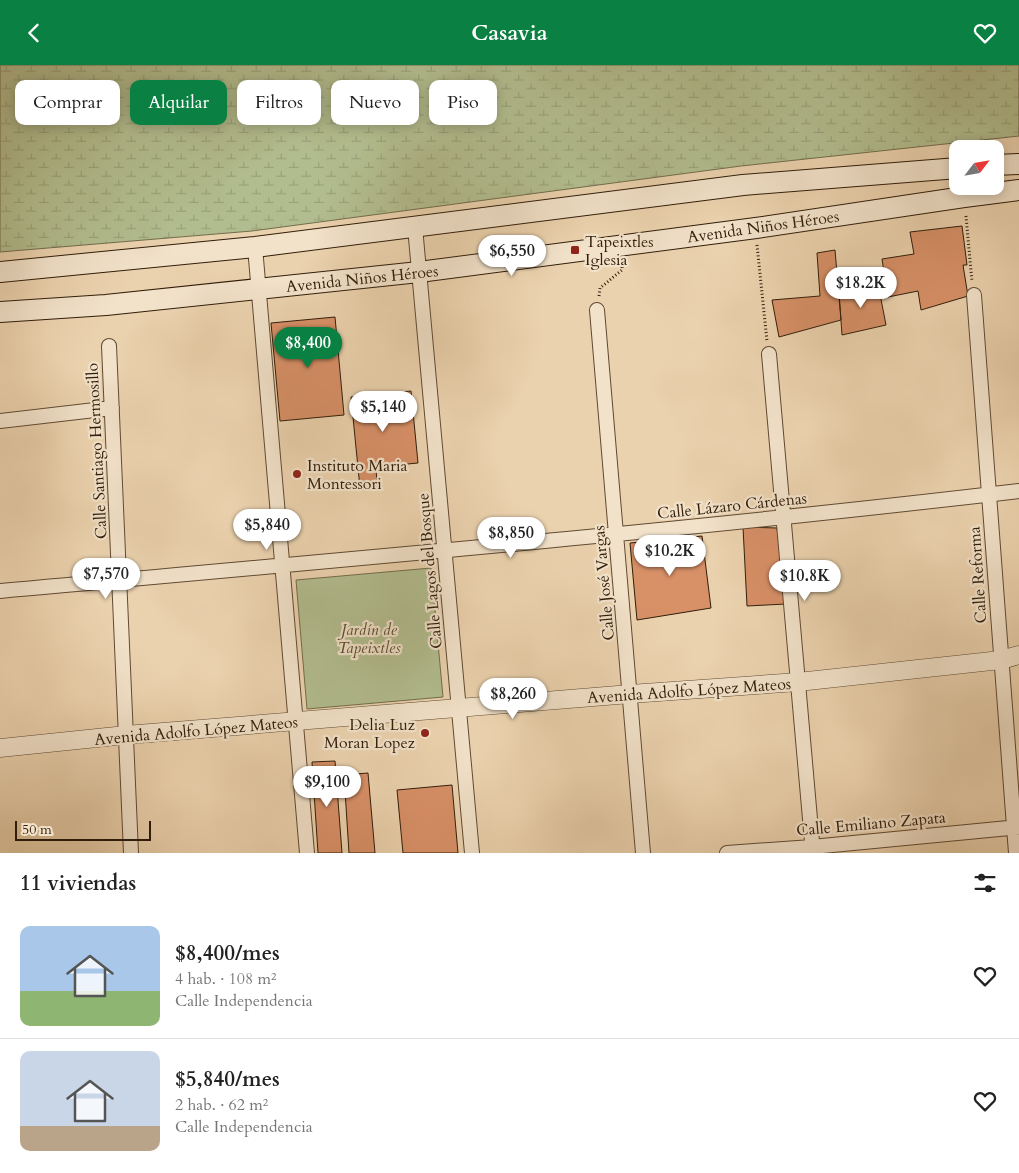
<!DOCTYPE html>
<html lang="es">
<head>
<meta charset="utf-8">
<style>
	:root { --surface:#fff; --page:#f6f6f6; --text:#222; --muted:#767676; --line:#e0e0e0; --accent:#0b8043 }
	body { margin:0; font-family:Cardo,serif; background:var(--page); color:var(--text); height:100vh; display:flex; flex-direction:column; font-size:19px; white-space:nowrap }
	* { box-sizing:border-box; margin:0 }
	p { font-size:16px; color:var(--muted) }
	.icon { flex:none; width:28px; height:28px; fill:none; stroke:currentColor; stroke-width:2; stroke-linecap:round; stroke-linejoin:round }
	.map { position:relative; height:788px; overflow:hidden }
	.side { display:flex; flex-direction:column; background:var(--surface); flex:1 }
	.side>* { flex:none }
	.hud { position:absolute; left:15px; top:15px; width:500px; height:45px; display:flex; gap:10px }
	.needle { width:32px; rotate:59deg }
	.controls { position:absolute; left:949px; top:75px; display:grid; gap:10px }
	.controls a { display:grid; place-items:center; width:55px; height:55px; border-radius:10px; background:var(--surface); box-shadow:0 2px 12px #0003; font-size:25px }
	.scale { position:absolute; left:15px; bottom:12px; width:136px; box-sizing:border-box; padding-left:5px; border:2px solid #311d0a; border-top:0; font-size:14px; line-height:18px; white-space:nowrap; color:#311d0a; -webkit-text-stroke:4px #f2e2ca; paint-order:stroke }
	.price { position:absolute; translate:-50% -42px; padding:0 11px; border-radius:18px; background:#fff; color:#222; font-size:16px; line-height:32px; filter:drop-shadow(0 1px 2px #0008) }
	.price::after { content:''; position:absolute; left:50%; top:30px; width:15px; height:11px; margin-left:-8px; background:inherit; clip-path:polygon(0 0,100% 0,50% 100%) }
	.price.on { background:var(--accent); color:#fff }
	ul { padding:0; list-style:none }
	li { display:flex; align-items:center; gap:15px; height:125px; padding:0 20px }
	li+li { border-top:1px solid var(--line) }
	li span { display:grid; place-items:center; flex:none; width:140px; height:100px; border-radius:10px; color:#555 }
	li>.icon { margin-inline-start:auto }
	span .icon { width:60px; height:60px; fill:#fffc; stroke-width:1 }
	li b { font-size:21px }
	h2 { display:flex; justify-content:space-between; align-items:center; height:60px; padding:0 20px; font-size:21px }
	.pill { padding:0 18px; border-radius:10px; background:var(--surface); box-shadow:0 2px 12px #0003; font-size:18px; line-height:45px }
	.pill.on { background:var(--accent); color:#fff }
	header { display:flex; justify-content:space-between; align-items:center; height:65px; padding:0 20px; background:var(--accent); color:#fff; font-size:22px; font-weight:700 }
	.map>svg:first-child { display:block }
	.wetland { fill:url(#wetland-marsh); stroke:#726d4c }
	.green { fill:#b2bd8f; stroke:#726d4c }
	.building { fill:#d89067; stroke:#311d0a }
	.lines { fill:none; stroke-linecap:round; stroke-linejoin:round }
	.minor-casing { stroke:#604a33; stroke-width:16 }
	.tertiary-casing { stroke:#604a33; stroke-width:19 }
	.secondary-casing { stroke:#311d0a; stroke-width:22 }
	.path { stroke:#311d0a; stroke-width:3; stroke-dasharray:1 2.5; stroke-linecap:butt }
	.minor { stroke:#f2e2ca; stroke-width:14 }
	.tertiary { stroke:#f2e2ca; stroke-width:18 }
	.secondary { stroke:#f2e2ca; stroke-width:20 }
	.poi-dot { fill:#8f2418; stroke:#f2e2ca; stroke-width:2 }
	.labels { text-anchor:middle; stroke-width:4.5; stroke-linejoin:round; paint-order:stroke }
	.street-label { font-size:16px; fill:#311d0a; stroke:#f2e2ca }
	.poi-label { font-size:16px; fill:#311d0a; stroke:#f2e2ca; text-anchor:start }
	.park-label { font-size:16px; font-style:italic; fill:#584d32; stroke:#f2e2ca }
</style>
</head>
<body>
<header><svg class="icon" aria-label="back" viewBox="0 0 24 24"><path d="M15 5l-7 7 7 7"/></svg>Casavia<svg class="icon" aria-label="heart" viewBox="0 0 24 24"><path d="M12 20l-8-8c-3-5 5-10 8-4 3-6 11-1 8 4z"/></svg></header>
<div class="map">
<svg width="1019" height="788" viewBox="0 0 1019 788">
	<defs>
		<pattern id="wetland-marsh" width="20" height="14" patternUnits="userSpaceOnUse" patternTransform="scale(1.25)"><rect width="20" height="14" fill="#b2bd8f"/><path d="M1 5h8M5 5V1M11 12h8M15 12V8" fill="none" stroke="#9aa27a"/></pattern>
	</defs>
	<rect width="100%" height="100%" fill="#ebd2ae"/>
	<filter id="stains"><feTurbulence type="fractalNoise" baseFrequency=".004" numOctaves="4"/><feColorMatrix values="0 0 0 0 .2 0 0 0 0 .09 0 0 0 0 .02 0 0 0 .5 -.17"/></filter>
	<radialGradient id="worn" r=".72"><stop offset=".6" stop-color="#630" stop-opacity="0"/><stop offset="1" stop-color="#630" stop-opacity=".3"/></radialGradient>
	<path class="wetland" d="M0 0H1019V71L741 101 252 166 0 187Z"/>
	<path class="green" d="M431 503 443 632 307 644 296 515Z"/>
	<path class="building" d="M962 161 967 200H963L968 231 921 245 918 226 888 232 882 194 914 189 910 167Z
		M835 185 841 255 779 272 772 235 820 231 817 188Z
		M878 219 886 260 842 270 839 227Z
		M335 252 344 350 280 356 271 258Z
		M411 326 418 398 376 402 377 421 360 423 351 332Z
		M743 462 777 463 786 539 747 541Z
		M702 471 711 543 637 555 630 478Z
		M335 696 342 788H318L312 697Z
		M368 708 375 788H349L344 710Z
		M452 720 458 788H403L397 725Z"/>
	<g class="lines">
		<g class="minor-casing">
			<path id="minor" d="M415 162 472 788
				M255 182 307 788
				M974 230 1016 788
				M597 245 643 788
				M109 281 131 788
				M769 289 813 788
				M0 356 112 343
				M0 526C340 495 680 466 1019 426
				M727 788 812 782 1019 762"/>
		</g>
		<g class="tertiary-casing">
			<path id="tertiary" d="M0 683 126 670 630 629 798 617 1001 595 1019 590"/>
		</g>
		<g class="secondary-casing">
			<path id="secondary" d="M995 100 1019 99
				M0 207 255 182 743 120 958 103
				M0 247 106 240 419 207 756 163 964 132 1019 125"/>
		</g>
		<path class="path" d="M966 151 972 217
			M757 180 767 276
			M599 231 600 223 622 205V198"/>
		<use href="#minor" class="minor"/>
		<use href="#tertiary" class="tertiary"/>
		<use href="#secondary" class="secondary"/>
	</g>
	<g class="poi-dot">
		<rect x="570" y="180" width="10" height="10" rx="2.5"/>
		<circle cx="297" cy="409" r="5"/>
		<circle cx="425" cy="668" r="5"/>
	</g>
	<g class="labels">
		<g class="street-label">
			<text transform="translate(763 161) rotate(-8)" y="6">Avenida Niños Héroes</text>
			<text transform="translate(362 213) rotate(-6)" y="6">Avenida Niños Héroes</text>
			<text transform="translate(96 386) rotate(-93)" y="6">Calle Santiago Hermosillo</text>
			<text transform="translate(732 440) rotate(-6)" y="6">Calle Lázaro Cárdenas</text>
			<text transform="translate(429 506) rotate(-95)" y="6">Calle Lagos del Bosque</text>
			<text transform="translate(977 510) rotate(-94)" y="6">Calle Reforma</text>
			<text transform="translate(603 518) rotate(-95)" y="6">Calle José Vargas</text>
			<text transform="translate(689 625) rotate(-4)" y="6">Avenida Adolfo López Mateos</text>
			<text transform="translate(196 665) rotate(-5)" y="6">Avenida Adolfo López Mateos</text>
			<text transform="translate(871 758) rotate(-5)" y="6">Calle Emiliano Zapata</text>
		</g>
		<g class="poi-label">
			<text x="585" y="182">Tapeixtles<tspan x="585" dy="18">Iglesia</tspan></text>
			<text x="307" y="406">Instituto Maria<tspan x="307" dy="18">Montessori</tspan></text>
			<text x="415" y="665" text-anchor="end">Delia Luz<tspan x="415" dy="18">Moran Lopez</tspan></text>
		</g>
		<g class="park-label">
			<text x="369" y="570">Jardín de<tspan x="369" dy="18">Tapeixtles</tspan></text>
		</g>
	</g>
	<rect width="100%" height="100%" filter="url(#stains)"/>
	<rect width="100%" height="100%" fill="url(#worn)"/>
</svg>
<div class="controls">
<a><svg class="needle" viewBox="-14 -14 28 28"><path d="M0-13l5 13h-10z" fill="#e53935"/><path d="M0 13l5-13h-10z" fill="#767676"/></svg></a>
</div>
<div class="scale">50 m</div>
<b class="price" style="left:512px;top:212px">$6,550</b>
<b class="price" style="left:861px;top:244px">$18.2K</b>
<b class="price on" style="left:308px;top:304px">$8,400</b>
<b class="price" style="left:383px;top:368px">$5,140</b>
<b class="price" style="left:267px;top:486px">$5,840</b>
<b class="price" style="left:511px;top:494px">$8,850</b>
<b class="price" style="left:670px;top:512px">$10.2K</b>
<b class="price" style="left:106px;top:535px">$7,570</b>
<b class="price" style="left:805px;top:537px">$10.8K</b>
<b class="price" style="left:513px;top:655px">$8,260</b>
<b class="price" style="left:327px;top:743px">$9,100</b>
<div class="hud">
<a class="pill">Comprar</a>
<a class="pill on">Alquilar</a>
<a class="pill">Filtros</a>
<a class="pill">Nuevo</a>
<a class="pill">Piso</a>
</div>
</div>
<section class="side">
<h2>11 viviendas<svg class="icon" aria-label="filters" viewBox="0 0 24 24"><path d="M4 7h16M4 17h16"/><circle cx="9" cy="7" r="2"/><circle cx="15" cy="17" r="2"/></svg></h2>
<ul>
<li><span style="background:linear-gradient(#a9c7e8 65%,#8fb573 0)"><svg class="icon" aria-label="home" viewBox="0 0 24 24"><path d="M3 11l9-7 9 7M6 9v11h12V9"/></svg></span><div><b>$8,400/mes</b><p>4 hab. · 108 m²</p><p>Calle Independencia</p></div><svg class="icon" aria-label="heart" viewBox="0 0 24 24"><path d="M12 20l-8-8c-3-5 5-10 8-4 3-6 11-1 8 4z"/></svg></li>
<li><span style="background:linear-gradient(#c9d6e8 75%,#b9a48a 0)"><svg class="icon" aria-label="home" viewBox="0 0 24 24"><path d="M3 11l9-7 9 7M6 9v11h12V9"/></svg></span><div><b>$5,840/mes</b><p>2 hab. · 62 m²</p><p>Calle Independencia</p></div><svg class="icon" aria-label="heart" viewBox="0 0 24 24"><path d="M12 20l-8-8c-3-5 5-10 8-4 3-6 11-1 8 4z"/></svg></li>
</ul>
</section>
</body>
</html>
